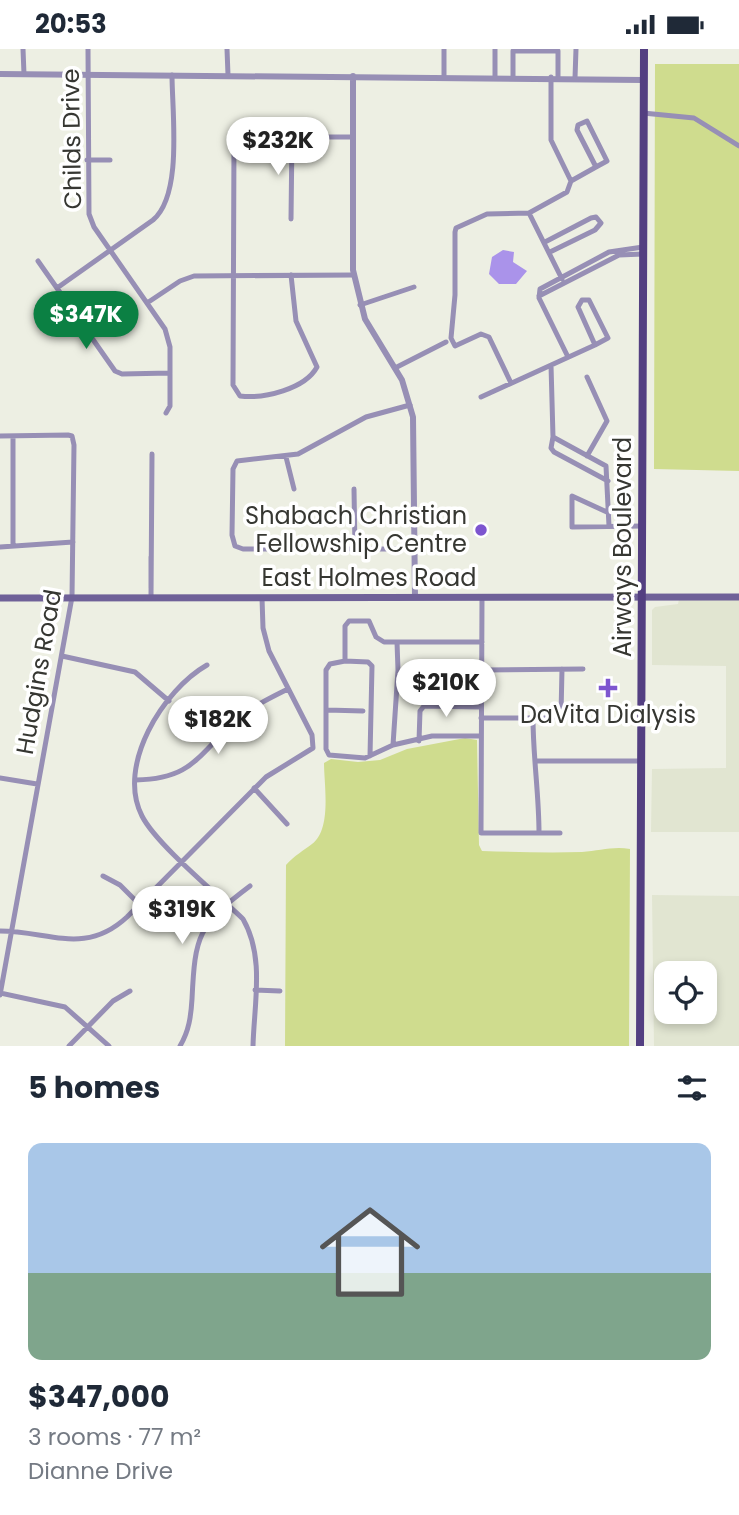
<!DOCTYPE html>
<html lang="en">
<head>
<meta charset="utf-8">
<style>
	:root { --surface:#fff; --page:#f6f6f7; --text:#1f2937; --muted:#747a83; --line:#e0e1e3; --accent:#0b8043 }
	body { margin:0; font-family:Poppins,sans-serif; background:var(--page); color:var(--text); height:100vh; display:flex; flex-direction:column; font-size:26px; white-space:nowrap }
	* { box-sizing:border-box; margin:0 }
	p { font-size:23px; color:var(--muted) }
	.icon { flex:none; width:38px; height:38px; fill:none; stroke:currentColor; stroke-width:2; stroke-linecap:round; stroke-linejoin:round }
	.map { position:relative; height:997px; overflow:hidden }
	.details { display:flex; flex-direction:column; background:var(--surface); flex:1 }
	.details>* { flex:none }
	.tools { position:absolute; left:654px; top:912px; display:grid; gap:14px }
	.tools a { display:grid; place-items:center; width:63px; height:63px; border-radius:14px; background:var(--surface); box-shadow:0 4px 10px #0003; font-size:35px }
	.price { position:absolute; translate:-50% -60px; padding:0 16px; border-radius:24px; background:#fff; color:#222; font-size:23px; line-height:46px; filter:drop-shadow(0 2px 4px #0008) }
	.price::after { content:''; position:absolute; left:50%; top:42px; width:21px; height:16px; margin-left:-10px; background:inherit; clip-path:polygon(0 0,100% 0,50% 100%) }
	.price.on { background:var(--accent); color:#fff }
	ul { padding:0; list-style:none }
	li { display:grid; align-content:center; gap:14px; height:371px; padding:0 28px }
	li+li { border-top:2px solid var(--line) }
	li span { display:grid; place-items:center; height:217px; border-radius:14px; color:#555 }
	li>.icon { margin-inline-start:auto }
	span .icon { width:126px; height:126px; fill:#fffc; stroke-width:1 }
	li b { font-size:30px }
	h2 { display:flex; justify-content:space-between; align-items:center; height:84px; padding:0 28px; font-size:30px }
	.status { display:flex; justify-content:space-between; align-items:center; height:49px; padding:0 35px; background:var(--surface); direction:ltr }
	.status svg { height:19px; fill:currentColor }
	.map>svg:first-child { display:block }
	.built { fill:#e1e5d1; fill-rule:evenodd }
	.green { fill:#cfdc8e }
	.water { fill:#aa93ea }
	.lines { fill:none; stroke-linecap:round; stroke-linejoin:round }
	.minor { stroke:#978fb5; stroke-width:5 }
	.tertiary { stroke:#978fb5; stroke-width:6 }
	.secondary { stroke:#6f6198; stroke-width:7 }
	.primary { stroke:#533f81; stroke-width:8 }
	.poi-dot { fill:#7d55cf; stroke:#fff; stroke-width:2.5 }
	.labels { text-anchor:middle; stroke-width:7; stroke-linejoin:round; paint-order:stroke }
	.street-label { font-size:24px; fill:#363732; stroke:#fff }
	.poi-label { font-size:24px; fill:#363732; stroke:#fff; text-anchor:end }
</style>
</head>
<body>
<div class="status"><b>20:53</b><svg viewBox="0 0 49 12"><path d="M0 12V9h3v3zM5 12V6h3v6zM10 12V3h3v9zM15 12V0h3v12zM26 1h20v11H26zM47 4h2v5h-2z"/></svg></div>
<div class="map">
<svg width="739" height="997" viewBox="0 0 739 997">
	<rect width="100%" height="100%" fill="#edefe3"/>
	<path class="built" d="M679 550 739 551V783H651L652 720 726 719V617L652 616V561L655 558 678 555Z
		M652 846 739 847V997H654ZM705 924V962H667V924Z"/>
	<path class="green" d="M655 15H739V422L654 420Z
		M465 689 477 691 479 796 482 802C515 803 548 804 582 803 599 802 613 797 630 800L629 997H285L286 816C295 806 303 802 312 795 332 780 324 736 324 714L331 710 358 713 380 711 407 700Z"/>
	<path class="water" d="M503 201 514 203 513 213 527 222 516 235H499L489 225 492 208Z"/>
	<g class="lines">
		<path class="minor" d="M23 0 24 25
			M88 0 89 165 94 178 165 280 170 298V357L166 364
			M227 0 228 26
			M444 0V28
			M495 28V0
			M513 28V2H558V28
			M575 29 576 0
			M643 64 694 69 739 97
			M87 111H110
			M571 132 596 118 577 81 578 76 587 72 607 112 596 118
			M529 164 562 230
			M291 170 292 87
			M545 193 591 169 596 168 601 174 595 181 550 203
			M38 212 115 322 122 325 170 324
			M291 226 296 272 317 318C305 340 264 350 240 347L233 336 234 92 243 88H352
			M57 239 153 171C183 146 172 63 172 26
			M539 247 619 206 643 205
			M147 254 180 232 194 227 354 226
			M360 256 414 238
			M568 308 539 249 540 240 609 203 643 198
			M551 316 553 388 606 417 609 477
			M395 319 446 293
			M511 334 489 288 481 285 455 297 451 289 455 246V183L456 179 487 165 529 164 567 143 571 132 551 91V28
			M481 348 595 296 608 289 589 251H582L578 258 595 296
			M410 356 366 368 298 405 237 412 233 420 232 486 235 497 243 500H415
			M0 387 68 386 72 387 74 396 72 548 0 946
			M553 388 551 399 554 403 608 432
			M587 407 607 372 587 328
			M286 408 294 440
			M354 440 355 500
			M609 464 572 447V478L643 477
			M13 497V387
			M0 498 73 493
			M151 539V508
			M151 548 152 405
			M482 548 481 784H560
			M62 607 135 623 169 652
			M345 612 368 613 372 617 370 707
			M207 616C163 641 116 717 142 767 156 795 218 846 243 870 265 908 254 955 253 997
			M482 621 583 620
			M327 661 363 662
			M561 665 562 620
			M481 669H546L582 664
			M533 669C533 708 539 745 539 784
			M481 687H432L393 696 365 709 329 706 326 700V621L330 615 345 612V577L349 572H369L376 588 384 593H482
			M419 692 420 662 424 657 481 658
			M393 696 398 621 397 593
			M535 712H641
			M0 729 37 735
			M136 731C193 730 197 706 236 672 251 658 270 649 288 640
			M254 739 287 775
			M103 827 120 836 139 855
			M0 882C49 882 85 907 127 868L266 728 313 699 312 686 269 602 263 579 262 549
			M255 941 280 942
			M0 944 65 958 109 997
			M69 997 113 952 130 942
			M180 997C189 982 191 967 192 950 195 886 198 876 250 837"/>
		<path class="tertiary" d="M0 25 643 31
			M353 27V221L365 270 402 331 413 368 415 548"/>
		<path class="secondary" d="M0 549 739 548"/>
		<path class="primary" d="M640 997 644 0"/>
	</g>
	<g class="poi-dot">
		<circle cx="481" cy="481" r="7"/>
		<path d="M604.5 628.5h7v7h7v7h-7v7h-7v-7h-7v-7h7z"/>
	</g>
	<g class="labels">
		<g class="street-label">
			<text transform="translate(72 90) rotate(-91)" y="8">Childs Drive</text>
			<text transform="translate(623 498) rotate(-90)" y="8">Airways Boulevard</text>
			<text x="369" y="537">East Holmes Road</text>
			<text transform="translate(39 623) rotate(-80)" y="8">Hudgins Road</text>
		</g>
		<g class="poi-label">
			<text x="467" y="475">Shabach Christian<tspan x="467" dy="28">Fellowship Centre</tspan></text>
			<text x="608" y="674" text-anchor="middle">DaVita Dialysis</text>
		</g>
	</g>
</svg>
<div class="tools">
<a><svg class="icon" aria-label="locate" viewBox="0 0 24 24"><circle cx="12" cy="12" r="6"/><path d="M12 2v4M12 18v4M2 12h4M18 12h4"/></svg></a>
</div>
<b class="price" style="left:278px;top:128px">$232K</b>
<b class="price on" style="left:86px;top:302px">$347K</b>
<b class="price" style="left:446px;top:670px">$210K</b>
<b class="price" style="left:218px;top:707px">$182K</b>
<b class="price" style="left:182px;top:897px">$319K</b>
</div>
<section class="details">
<h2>5 homes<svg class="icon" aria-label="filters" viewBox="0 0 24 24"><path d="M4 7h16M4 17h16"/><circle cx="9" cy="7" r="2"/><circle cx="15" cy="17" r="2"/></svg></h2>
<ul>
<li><span style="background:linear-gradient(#a9c7e8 60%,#7fa58c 0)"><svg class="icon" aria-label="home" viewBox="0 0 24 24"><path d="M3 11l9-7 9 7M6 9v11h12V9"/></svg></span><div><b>$347,000</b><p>3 rooms · 77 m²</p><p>Dianne Drive</p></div></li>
</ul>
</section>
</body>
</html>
